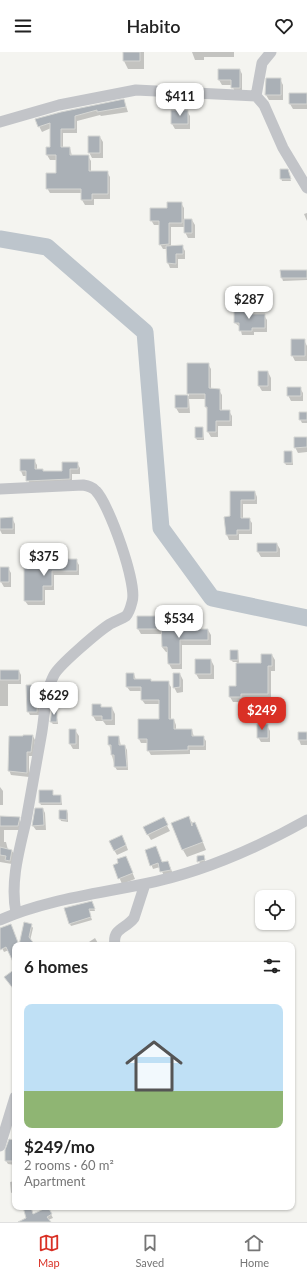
<!DOCTYPE html>
<html lang="en">
<head>
<meta charset="utf-8">
<style>
	:root { --surface:#fff; --page:#f6f6f6; --text:#222; --muted:#767676; --line:#e0e0e0; --accent:#d93025 }
	body { margin:0; font-family:Lato,sans-serif; background:var(--page); color:var(--text); height:100vh; display:flex; flex-direction:column; font-size:15px; white-space:nowrap }
	* { box-sizing:border-box; margin:0 }
	p { font-size:13px; color:var(--muted) }
	.icon { flex:none; width:22px; height:22px; fill:none; stroke:currentColor; stroke-width:2; stroke-linecap:round; stroke-linejoin:round }
	.map { position:relative; flex:1; overflow:hidden }
	.side { position:absolute; left:12px; top:890px; width:283px; height:268px; display:flex; flex-direction:column; background:var(--surface); border-radius:8px; box-shadow:0 1px 3px #0004 }
	.side>* { flex:none }
	.buttons { position:absolute; left:255px; top:838px; display:grid; gap:8px }
	.buttons a { display:grid; place-items:center; width:40px; height:40px; border-radius:8px; background:var(--surface); box-shadow:0 1px 3px #0004; font-size:20px }
	.price { position:absolute; translate:-50% -34px; padding:0 9px; border-radius:8px; background:#fff; color:#222; font-size:13px; line-height:26px; filter:drop-shadow(0 1px 2px #0008) }
	.price::after { content:''; position:absolute; left:50%; top:24px; width:12px; height:9px; margin-left:-6px; background:inherit; clip-path:polygon(0 0,100% 0,50% 100%) }
	.price.current { background:var(--accent); color:#fff }
	ul { padding:0; list-style:none }
	li { display:grid; align-content:center; gap:8px; height:212px; padding:0 12px }
	li+li { border-top:1px solid var(--line) }
	li span { display:grid; place-items:center; height:124px; border-radius:8px; color:#555 }
	li>.icon { margin-inline-start:auto }
	span .icon { width:72px; height:72px; fill:#fffc; stroke-width:1 }
	li b { font-size:17px }
	h2 { display:flex; justify-content:space-between; align-items:center; height:48px; padding:0 12px; font-size:17px }
	header { display:flex; justify-content:space-between; align-items:center; height:52px; padding:0 12px; background:var(--surface); font-size:18px; font-weight:600 }
	.tab-bar { display:flex; justify-content:space-around; align-items:center; height:56px; border-top:1px solid var(--line); background:var(--surface); font-size:11px; color:var(--muted) }
	.tab-bar a { display:grid; justify-items:center; gap:2px }
	.tab-bar .current { color:var(--accent) }
	.map>svg:first-child { display:block }
	.shadow { fill:#0003 }
	.lines { fill:none; stroke-linecap:round; stroke-linejoin:round }
	.river { stroke:#bdc5cc; stroke-width:17 }
	.building { fill:#aab0b6; stroke:#d5d6d3 }
	.minor { stroke:#c2c4c8; stroke-width:11 }
</style>
</head>
<body>
<header><svg class="icon" aria-label="menu" viewBox="0 0 24 24"><path d="M4 6h16M4 12h16M4 18h16"/></svg>Habito<svg class="icon" aria-label="heart" viewBox="0 0 24 24"><path d="M12 20l-8-8c-3-5 5-10 8-4 3-6 11-1 8 4z"/></svg></header>
<div class="map">
<svg width="307" height="1170" viewBox="0 0 307 1170">
	<rect width="100%" height="100%" fill="#f4f4f0"/>
	<path class="shadow" d="M124 0H144V17H128L124 9Z
		M192 0H234V5H204V8H195Z
		M219 18H240L242 22V40H235L232 33H222L219 28Z
		M280 27 283 33V48H269L266 43Z
		M307 42V57H293L290 52Z
		M124 48 128 60 101 64 100 63 77 69V81H63V96H70L72 104H88L91 109V120H107L110 125V147H94V153H85L82 148V141H50L47 136 57 122V108H50L47 103 51 96V76L42 80 36 68Z
		M187 59 190 64V77H175L172 72Z
		M100 85 103 90V106H92L89 100Z
		M288 121 291 129H282L281 126Z
		M181 151 184 156V168H192L195 173V186H188L185 180V175H171V195L182 194 185 199V207H178V216H170L168 211 167 197H163L160 192V173H154L151 168 168 157Z
		M307 161V169L304 162Z
		M307 218V228L283 229 282 226 281 219Z
		M248 258 251 263H264L267 268V280H254V283H242L240 275 235 271Z
		M304 288 307 294V309H295L292 303Z
		M188 312H208L211 317V337L219 338 222 343V359H229L232 364V374H218V385H211L208 380V359L206 355V347H189L190 361H179L176 356V344H189Z
		M268 320 271 326V339H262L259 334Z
		M300 336 303 341V349H291L288 343Z
		M307 361V371H302L300 367Z
		M203 376 204 388H197L196 386Z
		M307 386V400L298 401 295 395Z
		M292 400 293 413H286L285 411Z
		M34 408 37 413V418H43L44 420H63L77 411 80 416V422H72V431L30 433 27 424H23L21 419Z
		M231 440H255L257 445V452H243V467H249L252 471V482H239V488H229L227 483 226 466 231 465Z
		M12 466 15 472V482H2L0 478V467Z
		M277 492 280 497V505H261L258 500Z
		M76 508 79 513V523H54V538H45V553H28L25 549 47 516Z
		M8 516 11 521V535H4L1 530Z
		M159 565 162 571H176L179 578H208L211 583V593H182V617H172L169 612 168 600H166L162 595V582H141L138 577Z
		M238 599 239 612H262L272 603 275 608V619H271V647H243V650H233L230 645V635H237V610H233L231 608Z
		M211 608 214 614V627H199L196 622Z
		M0 618 19 619 21 623V632H8V654H0Z
		M134 622 136 628 151 630H168L171 635V668H174L176 673V678H192L194 685H203L206 689V698H190V702L151 703 148 698V691H141L139 687 160 668V652H145L142 648V639H130L127 635Z
		M180 622 183 628V640L177 641 174 635Z
		M37 634 40 637 39 663H30L28 659Z
		M100 653 102 656H112L115 662V673H106L103 669H96L93 664Z
		M56 659 58 672H53L51 670Z
		M267 673 270 679V690H261L258 685Z
		M70 678H75L79 684V697H73L70 692Z
		M307 681V693H301L299 688Z
		M33 684 35 688 33 704H29V725L11 723 9 718Z
		M119 685 121 694H125L127 698 128 718H117L115 715 109 692Z
		M0 735 3 739V753H0Z
		M52 739 53 744H61L62 753H41L40 751Z
		M43 757 45 761 46 778H36L33 774Z
		M67 759 68 762V770L61 769 60 766Z
		M0 765 19 766 21 771 20 778H4V790H6L8 798 12 799 14 802 12 812 0 810Z
		M188 765 198 778 206 798 187 805 183 798Z
		M166 772 170 779 151 788 148 783Z
		M125 790 128 798 117 803 114 798Z
		M146 798 162 811 168 810 173 822 164 824 160 815 153 817Z
		M204 804 205 810 200 812 198 805Z
		M128 810 135 827 122 832 114 813Z
		M93 853 95 859H89L92 868 71 874 70 872Z
		M31 873 33 876 30 889 33 893H20Z
		M0 880 18 893H15V905L9 898 4 900 0 892Z
		M95 886 99 893H90L89 890Z
		M64 890 66 893H58Z
		M14 1089 15 1113 8 1112 6 1109Z
		M15 1129V1139L11 1141 10 1130Z
		M28 1155H31L33 1163 47 1155 53 1166 48 1168 50 1170H28Z"/>
	<g class="lines">
		<path class="river" d="M0 187 47 195 145 280 161 476 212 546 307 566"/>
	</g>
	<path class="building" d="M123 0H140V9H123Z
		M218 17H240V36H231V28H218Z
		M266 26H281V43H265Z
		M289 41H307V52H289Z
		M124 47 126 55 97 60V58L75 64V77H61V95H70V103H89V119H108V142H92V148H81V137H46V121H56V103H46V95H50V71L38 75 35 67 61 60Z
		M171 58H188V72H171Z
		M88 84H100V101H88Z
		M280 117H288L291 127H280Z
		M167 150H182V171H169V192L159 193V169H150V156H167Z
		M184 167H192V181H184Z
		M183 193V202H176V212L167 211 166 194Z
		M280 218H307V226H281Z
		M234 257H249V262H265V276H252V279H239V271H234Z
		M291 287H305V304H291Z
		M187 311H209V336L220 337V358H230V369H216V380H207V355H205V342H187Z
		M258 319H268V334H258Z
		M287 335H301V344H287Z
		M175 343H188V356H175Z
		M299 360H307V368H299Z
		M195 375H203V386H195Z
		M294 385H307V395L294 396Z
		M284 399H292V411H284Z
		M20 407H35V417H43V419H62V410H78V417H70V427L26 429V419H20Z
		M230 439H255V448H241V466H250V478H237V483H226L224 465 230 464Z
		M13 465V477H0V466Z
		M257 491H277V500H257Z
		M46 507H77V519H52V534H43V549H24V515H46Z
		M0 515H9V530H0Z
		M137 564H159V577H137Z
		M161 570H177V577H208V588H180V612H168L167 595H162Z
		M230 598H238V608H230Z
		M261 602H272V614H268V642H241V645H229V634H236V611H261Z
		M195 607H211V622H195Z
		M0 618H19V628H0Z
		M126 621H134V627H151V629H169V667H174V677H192V684H204V694H188V698L147 699V687H138V667H159V648H141V635H126Z
		M173 621H180V635L173 636Z
		M26 633H38L37 660H27Z
		M92 652H101V655H112V668H102V664H92Z
		M52 658H57V670H50Z
		M257 672H268V686H257Z
		M69 677H76V692H69Z
		M298 680H307V688H298Z
		M23 683H33L31 700H27V721L8 719 9 684H23Z
		M108 684H119V693H125L127 715H114V703H111V693H108Z
		M39 738H53V743H61V751H39Z
		M35 756H43L44 773 32 774Z
		M59 758H67V768L59 767Z
		M0 764 20 765 18 774H0Z
		M189 764 192 774V771L195 770 203 790 182 798 171 771Z
		M164 765 168 773 147 783 143 775Z
		M122 783 126 793 114 799 109 789Z
		M156 794 162 810 168 809 171 818 160 820 158 811 150 814 145 798Z
		M0 795 12 798 10 809 5 808 6 804 0 803Z
		M204 803 205 808 197 810V804Z
		M126 804 133 821 118 827 113 813 118 811 117 807Z
		M92 849 95 857H89L91 865 69 872 64 856Z
		M24 870 32 872 29 885 35 893H19Z
		M11 872 19 893H15V914L6 895 0 898V876Z
		M15 917V939L4 925Z
		M9 1087 14 1088 13 1109H5V1098Z
		M23 1155H31L33 1162 48 1155 52 1162 47 1165 51 1170H18L26 1166Z"/>
	<g class="lines">
		<path class="minor" d="M256 44 264 53 283 96 307 136
			M0 70 59 53 136 38 256 44 262 11 271 0
			M0 437 83 433C88 434 93 435 96 439 109 452 138 533 132 550 131 554 129 561 126 564 122 567 115 569 110 572 99 579 59 613 54 623 44 642 45 665 41 685 36 713 31 741 26 769 19 799 10 830 16 861
			M0 868C45 848 96 842 144 832 200 821 257 796 307 768
			M115 893C112 876 126 877 134 866L145 832
			M0 1094 15 1045"/>
	</g>
</svg>
<div class="buttons">
<a><svg class="icon" aria-label="locate" viewBox="0 0 24 24"><circle cx="12" cy="12" r="6"/><path d="M12 2v4M12 18v4M2 12h4M18 12h4"/></svg></a>
</div>
<b class="price" style="left:180px;top:65px">$411</b>
<b class="price" style="left:249px;top:268px">$287</b>
<b class="price" style="left:44px;top:525px">$375</b>
<b class="price" style="left:179px;top:587px">$534</b>
<b class="price" style="left:54px;top:664px">$629</b>
<b class="price current" style="left:262px;top:679px">$249</b>
<section class="side">
<h2>6 homes<svg class="icon" aria-label="filters" viewBox="0 0 24 24"><path d="M4 7h16M4 17h16"/><circle cx="9" cy="7" r="2"/><circle cx="15" cy="17" r="2"/></svg></h2>
<ul>
<li><span style="background:linear-gradient(#bfe0f5 70%,#8fb573 0)"><svg class="icon" aria-label="home" viewBox="0 0 24 24"><path d="M3 11l9-7 9 7M6 9v11h12V9"/></svg></span><div><b>$249/mo</b><p>2 rooms · 60 m²</p><p>Apartment</p></div></li>
</ul>
</section>
</div>
<nav class="tab-bar">
<a class="current"><svg class="icon" aria-label="map" viewBox="0 0 24 24"><path d="M3 6l6-2 6 2 6-2v14l-6 2-6-2-6 2zM9 4v14M15 6v14"/></svg>Map</a>
<a><svg class="icon" aria-label="saved" viewBox="0 0 24 24"><path d="M7 4h10v16l-5-4-5 4z"/></svg>Saved</a>
<a><svg class="icon" aria-label="home" viewBox="0 0 24 24"><path d="M3 11l9-7 9 7M6 9v11h12V9"/></svg>Home</a>
</nav>
</body>
</html>
